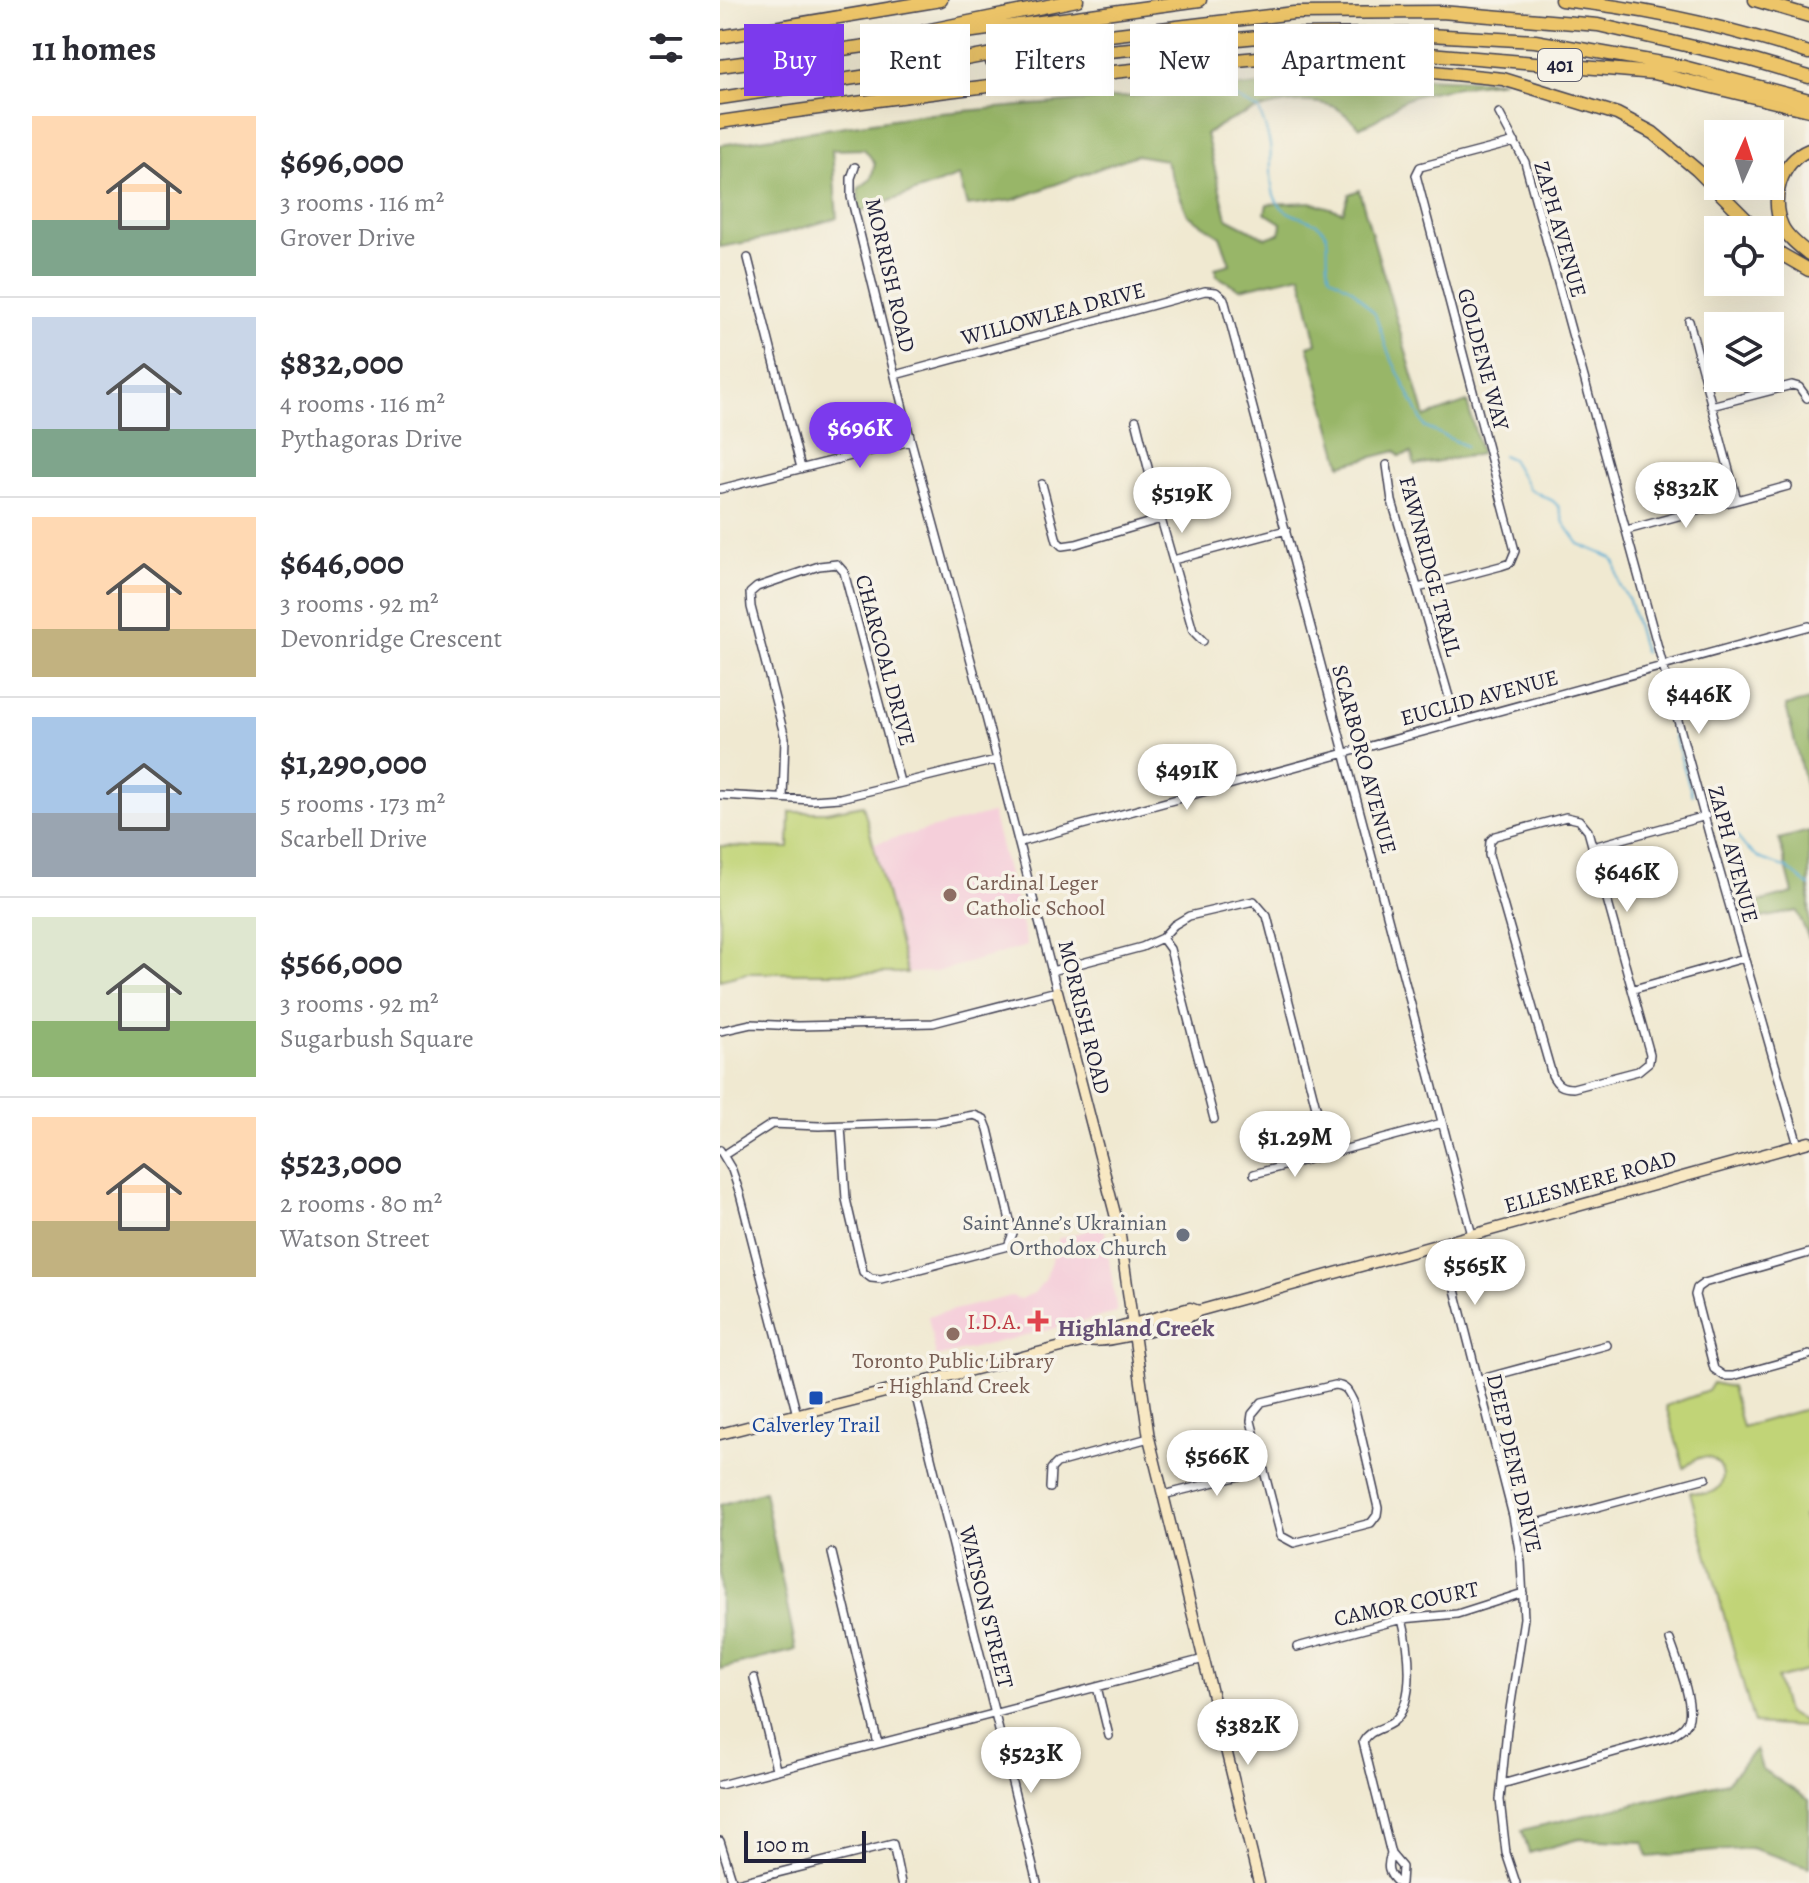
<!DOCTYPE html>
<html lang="en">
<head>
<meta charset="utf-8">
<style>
	:root { --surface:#fff; --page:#f7f7f7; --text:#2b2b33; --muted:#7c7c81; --line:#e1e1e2; --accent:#7c3aed }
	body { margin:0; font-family:Alegreya,serif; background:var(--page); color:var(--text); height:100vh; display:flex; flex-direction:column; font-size:30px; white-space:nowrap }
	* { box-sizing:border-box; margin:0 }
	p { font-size:26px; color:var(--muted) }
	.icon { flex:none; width:44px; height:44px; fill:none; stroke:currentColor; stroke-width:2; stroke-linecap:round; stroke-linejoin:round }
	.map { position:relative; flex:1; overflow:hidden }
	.drawer { display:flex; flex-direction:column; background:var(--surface); width:720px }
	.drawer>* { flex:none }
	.top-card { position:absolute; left:24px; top:24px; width:760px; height:72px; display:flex; gap:16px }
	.needle { width:52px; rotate:3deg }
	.tools { position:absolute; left:984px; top:120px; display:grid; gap:16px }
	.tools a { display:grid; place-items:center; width:80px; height:80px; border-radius:0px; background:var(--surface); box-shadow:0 8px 32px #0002; font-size:40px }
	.scale { position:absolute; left:24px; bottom:20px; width:122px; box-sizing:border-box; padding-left:8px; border:4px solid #22223b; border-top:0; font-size:22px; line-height:28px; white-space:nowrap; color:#22223b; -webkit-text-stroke:6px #f7f3e8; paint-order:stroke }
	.price { position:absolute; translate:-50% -68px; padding:0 18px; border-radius:28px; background:#fff; color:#222; font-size:26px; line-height:52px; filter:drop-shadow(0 2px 4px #0008) }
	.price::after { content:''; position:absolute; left:50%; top:48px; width:24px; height:18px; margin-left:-12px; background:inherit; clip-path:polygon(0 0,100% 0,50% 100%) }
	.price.selected { background:var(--accent); color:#fff }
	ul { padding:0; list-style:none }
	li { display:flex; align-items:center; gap:24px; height:200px; padding:0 32px }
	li+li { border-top:2px solid var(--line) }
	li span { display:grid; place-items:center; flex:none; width:224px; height:160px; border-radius:0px; color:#555 }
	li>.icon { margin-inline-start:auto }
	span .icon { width:96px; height:96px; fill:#fffc; stroke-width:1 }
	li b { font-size:34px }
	h2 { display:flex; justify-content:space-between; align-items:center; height:96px; padding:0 32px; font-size:34px }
	.chip { padding:0 28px; border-radius:0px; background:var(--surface); box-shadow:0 8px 32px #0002; font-size:28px; line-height:72px }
	.chip.selected { background:var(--accent); color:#fff }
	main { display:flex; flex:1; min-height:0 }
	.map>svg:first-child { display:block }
	.built { fill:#f5cfda }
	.green { fill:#c1d477; stroke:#727b59; stroke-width:2 }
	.forest { fill:#98b668; stroke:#5d6c52; stroke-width:2 }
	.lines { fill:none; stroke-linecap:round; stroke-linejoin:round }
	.stream { stroke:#58add4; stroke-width:2 }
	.street-casing { stroke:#414052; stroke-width:10 }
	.secondary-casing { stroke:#414052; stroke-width:13 }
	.highway-casing { stroke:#414052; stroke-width:15 }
	.street { stroke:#fff; stroke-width:7 }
	.secondary { stroke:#f8e8c3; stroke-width:10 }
	.highway { stroke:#edc569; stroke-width:12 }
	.education-dot { fill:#8d6e63; stroke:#f7f3e8; stroke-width:3 }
	.worship-dot { fill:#6b7280; stroke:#f7f3e8; stroke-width:3 }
	.health-dot { fill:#e0444e; stroke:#f7f3e8; stroke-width:3 }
	.transit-dot { fill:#1a4fb4; stroke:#f7f3e8; stroke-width:3 }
	.labels { text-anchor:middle; stroke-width:7; stroke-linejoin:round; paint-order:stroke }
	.shield { fill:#f7f3e8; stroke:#62616f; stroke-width:2 }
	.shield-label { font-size:20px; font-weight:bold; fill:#22223b }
	.street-label { font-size:22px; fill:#22223b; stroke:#f7f3e8 }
	.education-label { font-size:22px; fill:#785e54; stroke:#f7f3e8; text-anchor:start }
	.worship-label { font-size:22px; fill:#5b616d; stroke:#f7f3e8; text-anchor:end }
	.health-label { font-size:22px; fill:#be3a42; stroke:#f7f3e8; text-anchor:end }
	.transit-label { font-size:22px; fill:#164399; stroke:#f7f3e8 }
	.neighbourhood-label { font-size:24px; font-weight:bold; fill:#644e74; stroke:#f7f3e8 }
</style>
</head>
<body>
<main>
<section class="drawer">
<h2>11 homes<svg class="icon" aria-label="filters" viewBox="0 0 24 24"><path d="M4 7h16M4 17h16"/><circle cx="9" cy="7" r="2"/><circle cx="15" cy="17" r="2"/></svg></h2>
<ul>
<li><span style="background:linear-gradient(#ffd9b3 65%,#7fa58c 0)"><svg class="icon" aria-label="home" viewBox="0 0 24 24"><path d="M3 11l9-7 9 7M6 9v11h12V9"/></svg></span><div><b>$696,000</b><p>3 rooms · 116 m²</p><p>Grover Drive</p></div></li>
<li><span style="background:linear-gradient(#c9d6e8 70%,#7fa58c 0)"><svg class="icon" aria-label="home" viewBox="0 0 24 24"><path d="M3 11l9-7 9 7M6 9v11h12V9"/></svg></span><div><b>$832,000</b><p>4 rooms · 116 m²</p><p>Pythagoras Drive</p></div></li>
<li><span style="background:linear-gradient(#ffd9b3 70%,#c2b280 0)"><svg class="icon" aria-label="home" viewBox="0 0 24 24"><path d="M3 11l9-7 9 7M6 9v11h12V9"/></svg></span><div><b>$646,000</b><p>3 rooms · 92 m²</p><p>Devonridge Crescent</p></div></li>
<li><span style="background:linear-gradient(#a9c7e8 60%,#9aa5b1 0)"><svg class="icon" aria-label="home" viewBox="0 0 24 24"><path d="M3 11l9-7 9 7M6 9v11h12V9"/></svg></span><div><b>$1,290,000</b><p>5 rooms · 173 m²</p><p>Scarbell Drive</p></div></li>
<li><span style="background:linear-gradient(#dfe7d0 65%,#8fb573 0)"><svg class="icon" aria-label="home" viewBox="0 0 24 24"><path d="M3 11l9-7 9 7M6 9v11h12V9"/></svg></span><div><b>$566,000</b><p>3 rooms · 92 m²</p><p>Sugarbush Square</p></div></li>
<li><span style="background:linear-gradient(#ffd9b3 65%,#c2b280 0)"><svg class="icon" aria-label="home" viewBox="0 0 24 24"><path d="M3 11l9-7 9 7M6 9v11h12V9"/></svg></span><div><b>$523,000</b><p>2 rooms · 80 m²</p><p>Watson Street</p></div></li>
</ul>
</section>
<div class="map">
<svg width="1089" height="1883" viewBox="0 0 1089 1883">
	<rect width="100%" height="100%" fill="#f7f3e8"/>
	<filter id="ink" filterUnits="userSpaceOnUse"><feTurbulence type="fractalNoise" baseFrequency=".0125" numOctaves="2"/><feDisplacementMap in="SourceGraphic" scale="16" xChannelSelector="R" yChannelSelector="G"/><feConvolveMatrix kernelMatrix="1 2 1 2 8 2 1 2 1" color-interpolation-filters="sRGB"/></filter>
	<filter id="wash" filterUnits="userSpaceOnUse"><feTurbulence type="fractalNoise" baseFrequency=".006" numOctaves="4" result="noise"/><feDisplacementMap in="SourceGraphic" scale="32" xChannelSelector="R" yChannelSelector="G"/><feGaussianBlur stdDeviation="1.8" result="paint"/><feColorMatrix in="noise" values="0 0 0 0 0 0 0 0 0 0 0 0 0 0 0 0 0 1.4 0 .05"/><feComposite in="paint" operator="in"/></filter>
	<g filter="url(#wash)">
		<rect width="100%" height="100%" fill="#f0e9d1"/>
		<path class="built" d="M272 813 307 946 216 972 187 973 152 844Z
			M384 1226 397 1313 216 1357 208 1316 292 1296 300 1299 314 1293 325 1279 339 1238Z"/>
		<path class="green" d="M143 805 187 973H27L0 980V846L69 848 70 812H106Z
			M993 1383 1011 1387 1022 1427 1089 1408V1514L1083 1516 1089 1538V1670L1057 1679 1066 1713 1084 1721 1082 1727 1034 1724 970 1492C976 1492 982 1495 989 1493 1013 1488 1003 1451 979 1458 973 1460 969 1465 964 1468L946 1406 988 1391Z"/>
		<path class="forest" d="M642 76 784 81C753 85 719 88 689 98 671 105 663 120 640 127 632 121 623 111 615 107 576 93 518 112 486 134L507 218 546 238 560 233 561 223 545 213 547 204 591 202 623 212 629 194 639 190 705 417 747 402 761 454 695 465 691 453 679 456 676 451 621 465 588 346 597 343 581 275 520 289 497 276 495 268 510 264 500 236 468 215 445 160 416 155 293 200 247 206 239 176 139 212 138 189 151 179 155 163 144 149 112 150 117 218 44 239 0 247V145L199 115Z
			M1089 700V800L1066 706Z
			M1089 831V939L1077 911 1026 921 1024 906 1073 893 1059 839Z
			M44 1491 76 1650 0 1669V1505Z
			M1036 1749 1042 1769 1089 1800V1867L1031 1848 928 1857 924 1842 859 1839 809 1853 802 1830 1007 1782Z"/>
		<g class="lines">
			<path class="stream" d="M501 85 512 96 539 110C543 121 548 133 550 145 552 161 549 180 554 195 563 222 596 214 606 234 610 241 605 262 610 276L632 289 655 314 668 352 705 427 746 446
				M782 455 791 459 809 489 833 501 839 507 844 523 859 544 892 558 895 563 899 585 909 600 924 652
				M933 685 947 711 972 795
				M1002 818 1026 848 1041 859 1067 868 1089 886"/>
		</g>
	</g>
	<g filter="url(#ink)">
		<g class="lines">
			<g class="street-casing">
				<path id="street" d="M779 113 805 162 991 841 1078 1145
					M28 258 81 468
					M969 321 1017 500
					M175 375 485 291 496 292 504 299 752 1235
					M991 406 1072 385 1079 387 1087 398
					M416 420 441 519 473 631 483 641
					M667 465 672 501 736 721
					M322 484 337 541 342 546 356 544 441 519
					M0 489 191 441
					M907 530 1068 486
					M453 560 566 530
					M698 588 781 566 790 563 795 551 696 175 700 167 795 142
					M0 795 92 800 120 798 276 760
					M63 798 65 738 31 607 30 593 37 587 99 566 117 564 124 572 180 782
					M846 817 859 820 868 831 930 1054 929 1062 918 1071 853 1088C842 1088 837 1085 832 1075L769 855 770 841 775 836Z
					M300 842 1089 626
					M873 847 986 816
					M442 938 450 949 494 1119
					M332 971 422 947 442 938 454 925 469 916 534 901 547 916 608 1154
					M914 989 1024 958
					M0 1031 31 1024 78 1026 213 1023 337 991 259 690 191 441 131 197V178L135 167
					M0 1150 12 1170 20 1194 77 1415
					M4 1155 52 1124 99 1126 216 1122 254 1115 264 1119 268 1129 293 1233 288 1246 161 1279 151 1278 143 1272 126 1199 121 1126
					M534 1174 722 1123
					M723 1243 793 1516 801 1562 804 1618 787 1729 780 1800 786 1853 796 1883
					M1089 1253 984 1283 977 1288 975 1295 994 1369 1004 1376H1013L1089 1355
					M758 1380 887 1345
					M193 1385 317 1883
					M615 1385C626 1386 628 1391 633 1401L658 1508 657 1515 651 1523 574 1543 561 1536 531 1421 532 1414 542 1402Z
					M330 1488 331 1469 337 1463 429 1438
					M443 1495 544 1470
					M795 1529 986 1478
					M112 1553 158 1744
					M577 1647 682 1619 737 1614 803 1593
					M34 1678 56 1769
					M377 1687 389 1736
					M782 1784 948 1737C955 1734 964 1729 968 1721 975 1704 956 1658 950 1640
					M0 1785 484 1659
					M0 1841 13 1883
					M671 1854 682 1867 681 1883
					M17 1883 173 1844 181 1883
					M678 1883C668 1874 666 1867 671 1854L643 1742C650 1729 662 1730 673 1722 697 1702 689 1646 682 1619"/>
			</g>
			<g class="secondary-casing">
				<path id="secondary" d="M337 991 399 1229 429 1438 539 1883
					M369 1340C384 1345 467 1322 478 1311L1089 1142
					M0 1434 369 1340 377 1334 470 1308 478 1311"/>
			</g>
			<g class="highway-casing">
				<path id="highway" d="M841 0C925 8 1008 27 1089 53
					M1035 0 1089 16
					M205 31 357 0
					M0 37 221 0
					M601 57 624 63 783 79 897 114 933 133 977 170 1037 230
					M272 62 560 35 691 34 815 41 964 67 1089 100
					M0 66 480 0
					M0 98 181 71 348 40 574 13 721 12 878 25 1031 60 1089 77
					M0 122C144 101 288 82 433 68 517 60 601 50 686 52L934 73 1089 110
					M1089 150C1060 162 1050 199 1062 226 1067 237 1080 247 1089 254
					M1050 243 1061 254 1089 270"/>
			</g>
			<use href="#street" class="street"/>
			<use href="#secondary" class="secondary"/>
			<use href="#highway" class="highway"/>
		</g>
	</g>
	<g class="education-dot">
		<circle cx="230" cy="895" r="8"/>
		<circle cx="233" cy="1334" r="8"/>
	</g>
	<circle class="worship-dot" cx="463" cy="1235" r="8"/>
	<path class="health-dot" d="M314 1309h8v8h8v8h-8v8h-8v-8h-8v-8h8z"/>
	<rect class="transit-dot" x="88" y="1390" width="16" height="16" rx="4"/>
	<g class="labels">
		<rect class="shield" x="818" y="49" width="44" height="32" rx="6"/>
		<g class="shield-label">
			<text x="840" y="72">401</text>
		</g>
		<g class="street-label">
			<text transform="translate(841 229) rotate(74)" y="8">ZAPH AVENUE</text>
			<text transform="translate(171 275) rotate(77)" y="8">MORRISH ROAD</text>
			<text transform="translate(333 313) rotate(-15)" y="8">WILLOWLEA DRIVE</text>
			<text transform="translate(764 359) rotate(75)" y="8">GOLDENE WAY</text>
			<text transform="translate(711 566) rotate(75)" y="8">FAWNRIDGE TRAIL</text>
			<text transform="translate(166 660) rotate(75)" y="8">CHARCOAL DRIVE</text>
			<text transform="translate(759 697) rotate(-15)" y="8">EUCLID AVENUE</text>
			<text transform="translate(645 759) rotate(75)" y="8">SCARBORO AVENUE</text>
			<text transform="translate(1014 854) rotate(75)" y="8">ZAPH AVENUE</text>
			<text transform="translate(365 1017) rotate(76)" y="8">MORRISH ROAD</text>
			<text transform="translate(870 1181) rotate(-16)" y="8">ELLESMERE ROAD</text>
			<text transform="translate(795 1463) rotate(77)" y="8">DEEP DENE DRIVE</text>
			<text transform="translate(686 1603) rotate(-12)" y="8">CAMOR COURT</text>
			<text transform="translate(267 1607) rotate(76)" y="8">WATSON STREET</text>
		</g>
		<g class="education-label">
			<text x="246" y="890">Cardinal Leger<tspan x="246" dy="25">Catholic School</tspan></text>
			<text x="233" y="1368" text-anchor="middle">Toronto Public Library<tspan x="233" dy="25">- Highland Creek</tspan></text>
		</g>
		<g class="worship-label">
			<text x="447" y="1230">Saint Anne’s Ukrainian<tspan x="447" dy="25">Orthodox Church</tspan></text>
		</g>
		<g class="health-label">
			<text x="302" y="1329">I.D.A.</text>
		</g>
		<g class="transit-label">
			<text x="96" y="1432">Calverley Trail</text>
		</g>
		<g class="neighbourhood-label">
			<text x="416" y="1336">Highland Creek</text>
		</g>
	</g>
</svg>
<div class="tools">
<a><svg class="needle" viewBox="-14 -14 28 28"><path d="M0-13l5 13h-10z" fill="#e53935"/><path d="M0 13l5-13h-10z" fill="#7c7c81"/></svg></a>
<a><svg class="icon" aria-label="locate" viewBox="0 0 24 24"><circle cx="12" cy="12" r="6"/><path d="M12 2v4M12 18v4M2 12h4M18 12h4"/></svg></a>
<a><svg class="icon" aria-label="layers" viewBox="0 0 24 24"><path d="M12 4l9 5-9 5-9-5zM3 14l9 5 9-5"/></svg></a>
</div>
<div class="scale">100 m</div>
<b class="price selected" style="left:140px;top:470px">$696K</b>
<b class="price" style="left:966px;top:530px">$832K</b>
<b class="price" style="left:462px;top:535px">$519K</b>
<b class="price" style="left:979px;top:736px">$446K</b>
<b class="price" style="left:467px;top:812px">$491K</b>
<b class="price" style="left:907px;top:914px">$646K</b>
<b class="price" style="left:575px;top:1179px">$1.29M</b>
<b class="price" style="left:755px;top:1307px">$565K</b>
<b class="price" style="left:497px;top:1498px">$566K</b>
<b class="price" style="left:528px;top:1767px">$382K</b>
<b class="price" style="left:311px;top:1795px">$523K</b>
<div class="top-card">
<a class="chip selected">Buy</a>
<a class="chip">Rent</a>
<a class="chip">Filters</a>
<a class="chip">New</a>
<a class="chip">Apartment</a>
</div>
</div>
</main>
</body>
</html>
